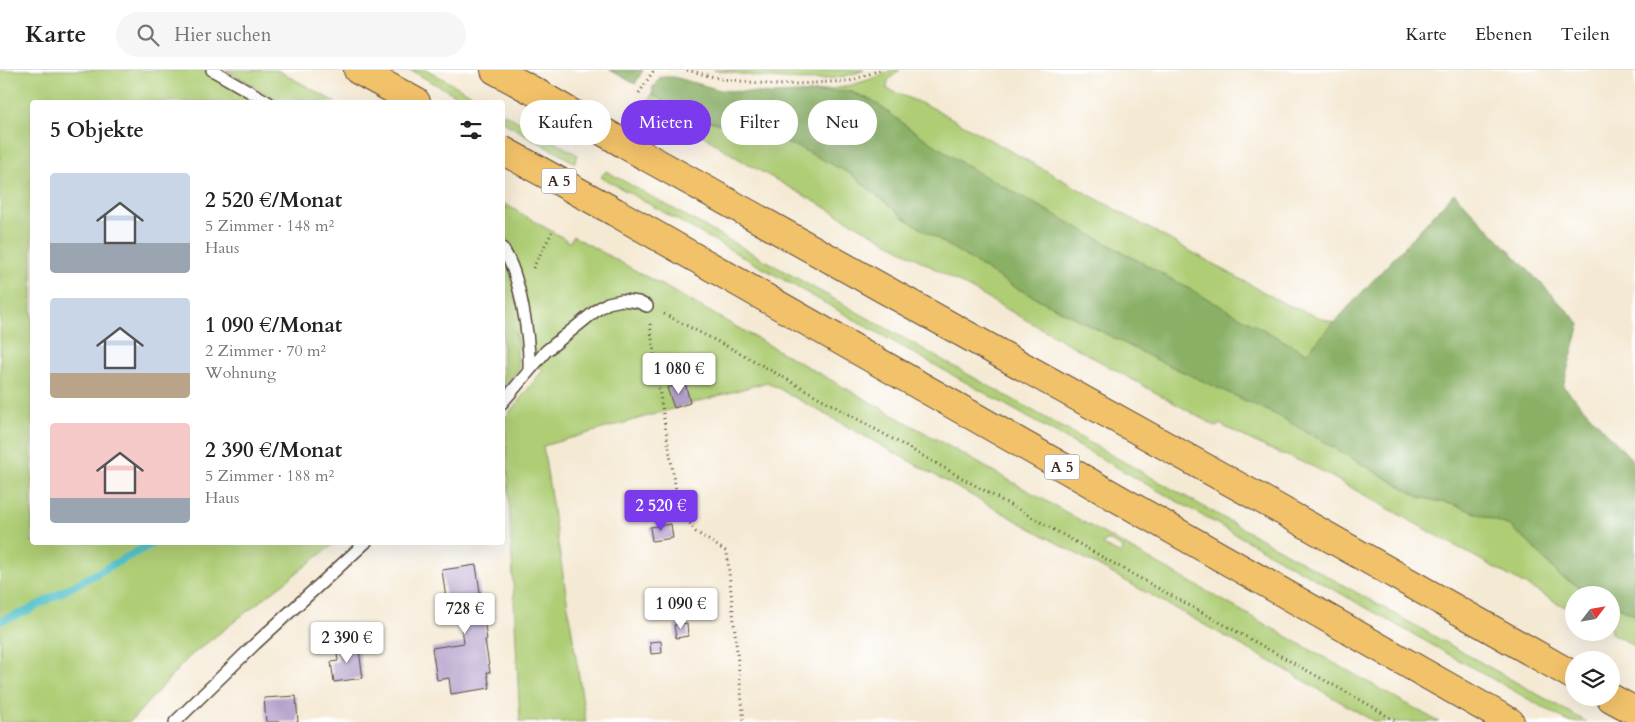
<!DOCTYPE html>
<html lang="de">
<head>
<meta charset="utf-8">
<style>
	:root { --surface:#fff; --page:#f6f6f6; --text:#222; --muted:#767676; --line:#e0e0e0; --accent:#7c3aed }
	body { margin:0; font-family:Cardo,serif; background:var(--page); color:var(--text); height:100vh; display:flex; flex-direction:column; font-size:19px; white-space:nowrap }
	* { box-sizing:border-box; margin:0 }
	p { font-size:16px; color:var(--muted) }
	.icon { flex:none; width:28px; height:28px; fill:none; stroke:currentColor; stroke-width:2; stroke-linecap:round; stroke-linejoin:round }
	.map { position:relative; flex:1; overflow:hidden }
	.side { position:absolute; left:30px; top:30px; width:475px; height:445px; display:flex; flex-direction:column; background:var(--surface); border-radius:5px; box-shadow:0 5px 20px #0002 }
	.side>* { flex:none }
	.top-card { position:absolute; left:520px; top:30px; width:475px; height:45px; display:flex; gap:10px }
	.needle { width:32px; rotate:59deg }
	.buttons { position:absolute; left:1565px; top:516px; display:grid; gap:10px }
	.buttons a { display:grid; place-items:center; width:55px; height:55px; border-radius:50%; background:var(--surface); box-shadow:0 5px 20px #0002; font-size:25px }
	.price { position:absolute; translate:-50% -42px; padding:0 11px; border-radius:5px; background:#fff; color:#222; font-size:16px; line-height:32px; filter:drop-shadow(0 1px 2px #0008) }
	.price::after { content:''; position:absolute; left:50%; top:30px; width:15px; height:11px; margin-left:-8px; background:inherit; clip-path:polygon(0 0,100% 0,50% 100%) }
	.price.current { background:var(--accent); color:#fff }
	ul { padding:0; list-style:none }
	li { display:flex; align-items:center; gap:15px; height:125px; padding:0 20px }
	li span { display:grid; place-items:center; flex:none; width:140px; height:100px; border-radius:5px; color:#555 }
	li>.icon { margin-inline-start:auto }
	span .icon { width:60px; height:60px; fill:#fffc; stroke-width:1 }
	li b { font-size:21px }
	h2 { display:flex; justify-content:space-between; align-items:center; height:60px; padding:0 20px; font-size:21px }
	.pill { padding:0 18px; border-radius:22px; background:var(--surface); box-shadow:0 5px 20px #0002; font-size:18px; line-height:45px }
	.pill.current { background:var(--accent); color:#fff }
	header { display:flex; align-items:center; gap:30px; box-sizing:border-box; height:70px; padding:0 25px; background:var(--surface); border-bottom:1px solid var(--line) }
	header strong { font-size:24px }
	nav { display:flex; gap:28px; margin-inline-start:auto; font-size:18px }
	.search { width:350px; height:45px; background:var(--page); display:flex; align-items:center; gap:12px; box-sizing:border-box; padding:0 18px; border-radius:28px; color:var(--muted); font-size:19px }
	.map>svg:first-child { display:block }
	.green { fill:#aecd75; stroke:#747c4a; fill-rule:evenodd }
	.forest { fill:#8ab066; stroke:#626d42 }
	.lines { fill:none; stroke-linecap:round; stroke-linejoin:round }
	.stream { stroke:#54c2ca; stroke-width:8 }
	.building { fill:#b19ec9 }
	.lane-casing { stroke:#574739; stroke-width:14 }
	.highway-casing { stroke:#574739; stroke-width:30 }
	.path { stroke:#574739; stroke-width:3; stroke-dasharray:1 4; stroke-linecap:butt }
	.lane { stroke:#fff; stroke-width:11 }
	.highway { stroke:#f2c26a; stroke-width:28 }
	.highway-bridge-casing { stroke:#574739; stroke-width:30; stroke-linecap:butt }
	.highway-bridge { stroke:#f2c26a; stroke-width:28 }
	.labels { text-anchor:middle; stroke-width:4.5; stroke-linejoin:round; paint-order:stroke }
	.shield { fill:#fff; stroke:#766a62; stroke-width:1 }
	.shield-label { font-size:15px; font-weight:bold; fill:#3b2a1e }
</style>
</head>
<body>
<header>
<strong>Karte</strong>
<div class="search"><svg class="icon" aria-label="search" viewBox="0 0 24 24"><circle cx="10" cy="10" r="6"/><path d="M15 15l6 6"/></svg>Hier suchen</div>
<nav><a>Karte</a><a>Ebenen</a><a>Teilen</a></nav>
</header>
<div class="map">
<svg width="1635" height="652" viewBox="0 0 1635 652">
	<rect width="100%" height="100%" fill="#fff"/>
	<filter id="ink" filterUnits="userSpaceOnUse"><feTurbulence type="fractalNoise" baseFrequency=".02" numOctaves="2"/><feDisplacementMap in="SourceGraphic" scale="10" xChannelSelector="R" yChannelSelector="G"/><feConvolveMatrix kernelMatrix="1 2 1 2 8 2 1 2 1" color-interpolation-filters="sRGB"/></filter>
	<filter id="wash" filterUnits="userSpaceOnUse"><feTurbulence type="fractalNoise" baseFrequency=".0096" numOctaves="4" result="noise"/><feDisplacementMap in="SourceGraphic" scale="20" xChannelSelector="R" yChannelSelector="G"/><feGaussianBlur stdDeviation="1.12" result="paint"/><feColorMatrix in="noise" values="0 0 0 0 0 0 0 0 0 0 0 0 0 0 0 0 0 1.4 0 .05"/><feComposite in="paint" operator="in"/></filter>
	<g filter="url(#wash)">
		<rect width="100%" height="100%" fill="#f4e9d3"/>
		<path class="green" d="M0 0H203L258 32H32V472L335 473 189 587 130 652H0Z
			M226 0H277L335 32H280Z
			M410 0H427L485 32H468Z
			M714 0H864C823 18 758 7 714 0Z
			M892 0H900L888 10 887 19 935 39 1287 235 1334 253 1306 284 968 97 909 58 873 31 849 21 809 23C840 18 864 14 892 0Z
			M652 24 687 45 759 64 798 77 851 104 903 147 1011 215 1153 288 1279 346 1419 427 1455 435 1510 456 1529 473 1560 506 1595 525H1574V542L1314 397 1267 378 1219 354 1217 357 739 89 649 31Z
			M503 43 578 85 575 93 503 52Z
			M606 101 1587 652H1569L601 107Z
			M503 133 570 172 573 166 694 233 1439 652H1375L1284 599 767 312 543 376 586 652H520L505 348 543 300 520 280 515 262 519 299 503 317 502 175 508 167 503 163ZM1107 469 1123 478 1121 484 1103 475Z
			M1611 533 1635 545V576L1611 563Z"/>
		<path class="forest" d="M610 0H643L635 14Z
			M660 7H674L720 20 773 24 849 21 873 31 909 58 968 97 1306 283 1454 123 1580 254 1563 316 1635 393V545L1611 533V525H1595L1560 506 1529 473 1510 456 1455 435 1419 427 1279 346 1153 288 1011 215 903 147 851 104 798 77 759 64 687 45 652 24 653 17Z"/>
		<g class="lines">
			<path class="stream" d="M0 551 25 542 155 472"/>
		</g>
		<g id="blocks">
			<path class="building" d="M685 312 690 333 674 338 667 318Z
				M671 454 673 468 652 471 650 457Z
				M476 495 487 570H485L490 602H487L490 618 451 624 449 608 437 610 432 578 464 573 459 535 447 536 442 500Z
				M687 553 688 566 676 568 674 555Z
				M661 571 662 583 651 584 650 572Z
				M358 574 363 608 334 612 331 592 338 591 336 577Z
				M296 626 298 652H266L264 628Z"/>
		</g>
	</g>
	<g filter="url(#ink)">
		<use href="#blocks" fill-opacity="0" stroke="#574739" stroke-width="1"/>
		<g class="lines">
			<g class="lane-casing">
				<path id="lane" d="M212 0 268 32
					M502 178C520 202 530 269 529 299
					M502 333 546 281 598 239 608 233 622 230 638 232 647 236
					M175 652 255 574 366 472"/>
			</g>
			<g class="highway-casing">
				<path id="highway" d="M358 0 416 32
					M495 0 537 23
					M645 86 1272 435 1574 606
					M615 142 1510 652
					M1611 628 1635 641"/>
			</g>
			<path class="path" d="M687 0 722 9 777 15 850 11 880 0
				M639 23 654 0
				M502 137 503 134
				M533 198 552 162
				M664 244 740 283 1145 511 1373 637 1396 652
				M650 254 659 319 679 438 696 462 727 482 744 652"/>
			<use href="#lane" class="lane"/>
			<use href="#highway" class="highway"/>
			<g class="highway-bridge-casing">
				<path id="highway-bridge" d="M537 23 645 86
					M502 80 615 142"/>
			</g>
			<use href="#highway-bridge" class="highway-bridge"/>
		</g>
	</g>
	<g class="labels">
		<g class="shield">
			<rect x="541.5" y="98.5" width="35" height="25" rx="4"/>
			<rect x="1044.5" y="384.5" width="35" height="25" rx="4"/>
		</g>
		<g class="shield-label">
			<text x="559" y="116">A 5</text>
			<text x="1062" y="402">A 5</text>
		</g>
	</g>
</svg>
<div class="buttons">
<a><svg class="needle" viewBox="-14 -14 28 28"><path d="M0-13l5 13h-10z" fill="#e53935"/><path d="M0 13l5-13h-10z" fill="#767676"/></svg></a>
<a><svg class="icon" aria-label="layers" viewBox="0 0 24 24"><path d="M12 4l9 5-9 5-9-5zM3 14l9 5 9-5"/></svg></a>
</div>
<b class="price" style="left:679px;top:325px">1 080 €</b>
<b class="price current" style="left:661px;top:462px">2 520 €</b>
<b class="price" style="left:681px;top:560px">1 090 €</b>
<b class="price" style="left:465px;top:565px">728 €</b>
<b class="price" style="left:347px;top:594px">2 390 €</b>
<div class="top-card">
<a class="pill">Kaufen</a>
<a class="pill current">Mieten</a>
<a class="pill">Filter</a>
<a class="pill">Neu</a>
</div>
<section class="side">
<h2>5 Objekte<svg class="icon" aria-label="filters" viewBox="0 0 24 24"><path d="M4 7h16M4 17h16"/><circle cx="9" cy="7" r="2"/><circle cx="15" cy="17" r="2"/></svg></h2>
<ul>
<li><span style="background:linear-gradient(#c9d6e8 70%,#9aa5b1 0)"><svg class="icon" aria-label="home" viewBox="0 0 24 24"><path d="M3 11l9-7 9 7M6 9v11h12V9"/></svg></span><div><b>2 520 €/Monat</b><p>5 Zimmer · 148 m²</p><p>Haus</p></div></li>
<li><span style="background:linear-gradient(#c9d6e8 75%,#b9a48a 0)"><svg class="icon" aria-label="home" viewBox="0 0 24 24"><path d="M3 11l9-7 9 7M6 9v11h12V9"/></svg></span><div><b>1 090 €/Monat</b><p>2 Zimmer · 70 m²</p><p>Wohnung</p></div></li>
<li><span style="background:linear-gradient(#f6c9c9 75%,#9aa5b1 0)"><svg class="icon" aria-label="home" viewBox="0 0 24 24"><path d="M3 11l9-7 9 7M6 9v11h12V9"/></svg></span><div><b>2 390 €/Monat</b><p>5 Zimmer · 188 m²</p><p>Haus</p></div></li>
</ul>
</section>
</div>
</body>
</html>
